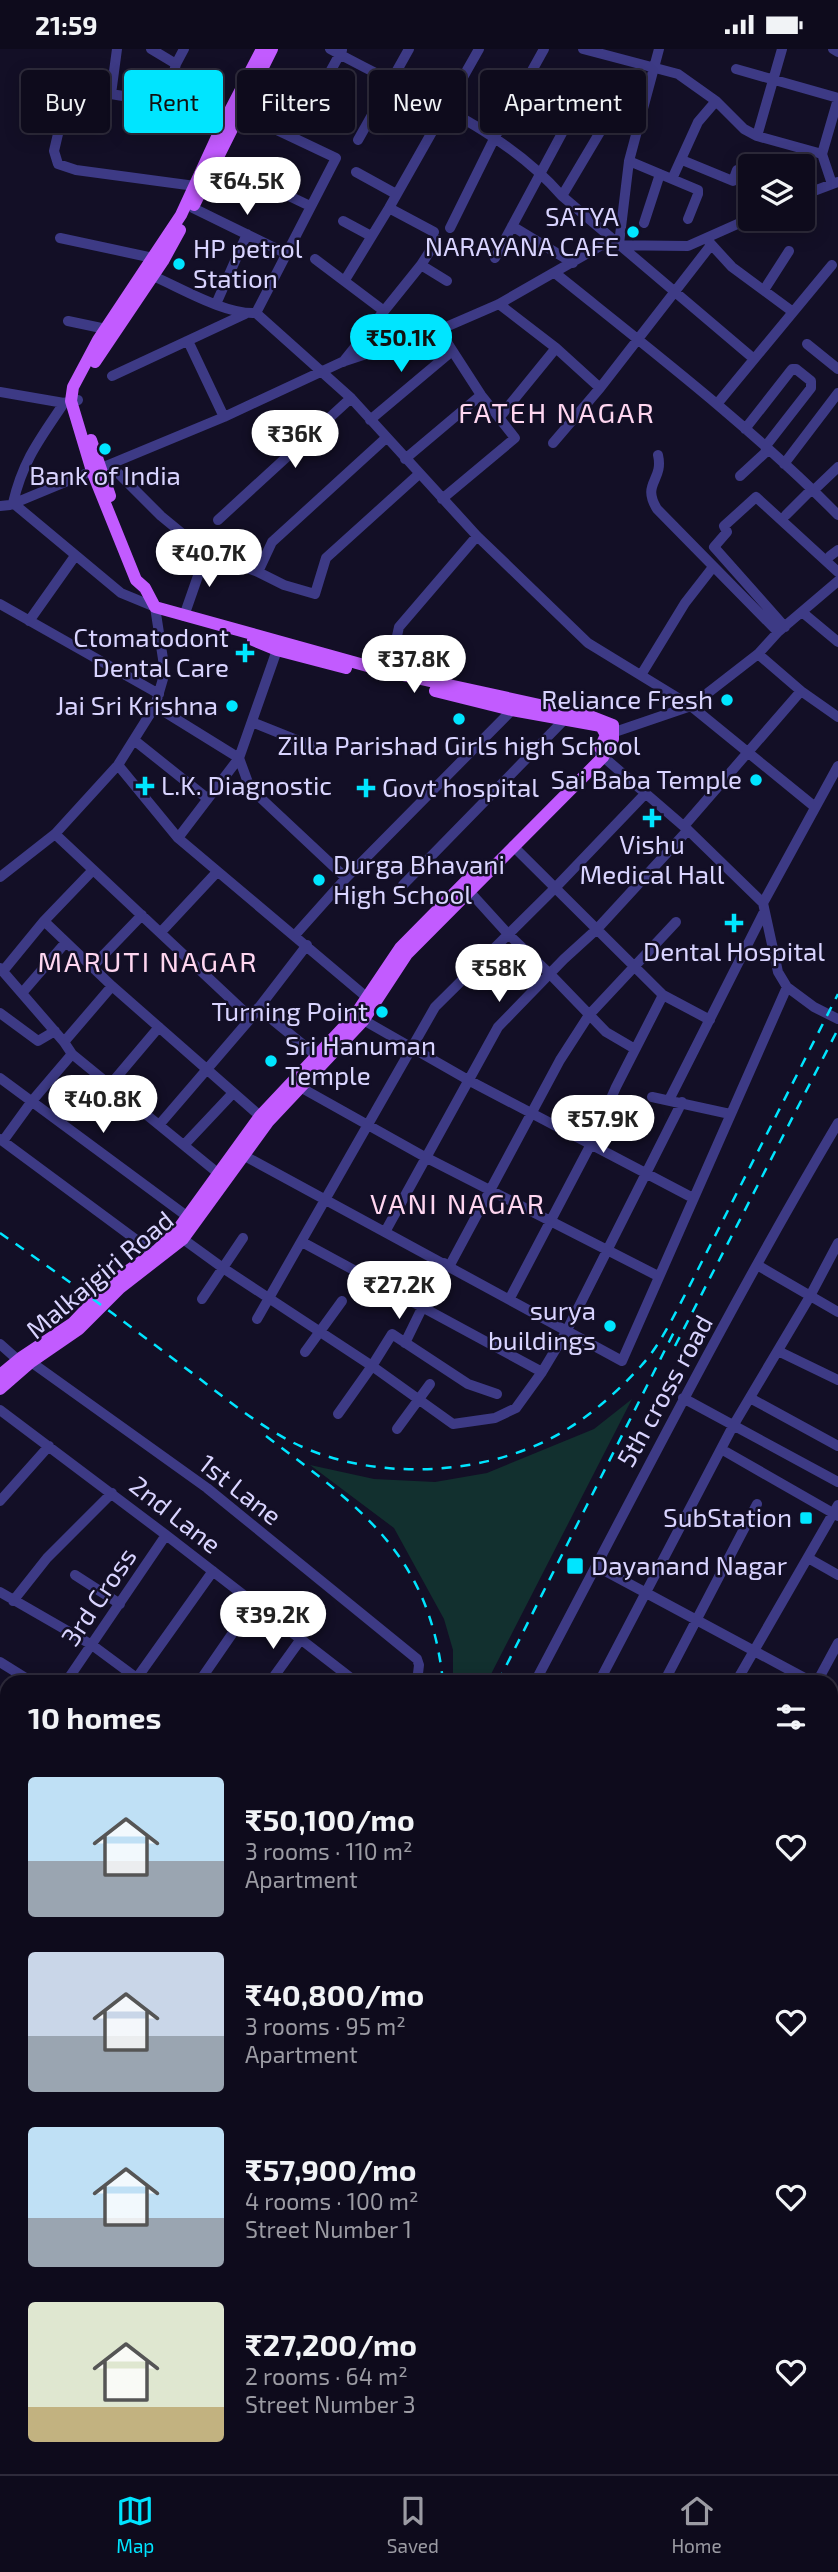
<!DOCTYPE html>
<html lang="en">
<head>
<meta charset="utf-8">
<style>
	:root { --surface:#0e0b1c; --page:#171425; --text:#f1f3f6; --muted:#9b9ba3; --line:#2e2b3b; --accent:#00e5ff }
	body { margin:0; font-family:"Exo 2",sans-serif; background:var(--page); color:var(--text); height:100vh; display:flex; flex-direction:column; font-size:26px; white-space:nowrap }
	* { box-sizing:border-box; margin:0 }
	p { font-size:23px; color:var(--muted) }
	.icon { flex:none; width:38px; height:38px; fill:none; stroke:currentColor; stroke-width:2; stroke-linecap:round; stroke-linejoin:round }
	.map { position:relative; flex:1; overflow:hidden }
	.side { position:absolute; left:0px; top:1626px; width:838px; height:800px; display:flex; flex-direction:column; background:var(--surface); border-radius:21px 21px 0 0; box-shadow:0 4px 18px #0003,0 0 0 2px var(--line) }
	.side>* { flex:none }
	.banner { position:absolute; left:21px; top:21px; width:796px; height:63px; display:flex; gap:14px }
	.controls { position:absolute; left:738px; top:105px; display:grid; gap:14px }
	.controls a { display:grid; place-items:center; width:77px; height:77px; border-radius:7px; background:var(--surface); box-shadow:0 4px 18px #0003,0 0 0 2px var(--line); font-size:35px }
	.price { position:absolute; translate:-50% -60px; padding:0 16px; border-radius:24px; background:#fff; color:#222; font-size:23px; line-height:46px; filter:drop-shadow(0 2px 4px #0008) }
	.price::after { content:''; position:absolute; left:50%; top:42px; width:21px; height:16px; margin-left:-10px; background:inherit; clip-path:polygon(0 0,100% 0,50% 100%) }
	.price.on { background:var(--accent); color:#111 }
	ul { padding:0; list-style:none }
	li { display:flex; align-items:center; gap:21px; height:175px; padding:0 28px }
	li span { display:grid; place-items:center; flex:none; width:196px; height:140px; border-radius:7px; color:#555 }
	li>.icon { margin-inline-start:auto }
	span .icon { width:84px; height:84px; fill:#fffc; stroke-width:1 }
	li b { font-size:30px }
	h2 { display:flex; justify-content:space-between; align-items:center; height:84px; padding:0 28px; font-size:30px }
	.tag { padding:0 24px; border-radius:7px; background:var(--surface); box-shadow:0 4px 18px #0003,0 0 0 2px var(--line); font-size:24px; line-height:63px }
	.tag.on { background:var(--accent); color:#111 }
	.status { display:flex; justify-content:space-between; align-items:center; height:49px; padding:0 35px; background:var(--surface); direction:ltr }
	.status svg { height:19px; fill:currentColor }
	.tab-bar { display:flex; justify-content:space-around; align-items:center; height:98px; border-top:2px solid var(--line); background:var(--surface); font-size:19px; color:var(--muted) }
	.tab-bar a { display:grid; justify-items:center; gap:4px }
	.tab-bar .on { color:var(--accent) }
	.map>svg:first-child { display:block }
	.green { fill:#12302f }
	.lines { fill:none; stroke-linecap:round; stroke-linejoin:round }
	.minor { stroke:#3d3a85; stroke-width:10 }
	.major { stroke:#c25bff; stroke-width:12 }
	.rail { stroke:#00e5ff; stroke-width:2.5; stroke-dasharray:10 9; stroke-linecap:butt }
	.poi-dot { fill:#00e5ff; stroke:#130f26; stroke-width:2.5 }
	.labels { text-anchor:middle; stroke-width:5; stroke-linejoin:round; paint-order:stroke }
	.poi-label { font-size:26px; fill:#d9d4ff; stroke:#130f26; text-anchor:end }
	.street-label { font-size:26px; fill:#d9d4ff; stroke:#130f26 }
	.neighbourhood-label { font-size:28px; letter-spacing:2px; fill:#ffd6f0; stroke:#130f26 }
</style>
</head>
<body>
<div class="status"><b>21:59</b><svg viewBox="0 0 49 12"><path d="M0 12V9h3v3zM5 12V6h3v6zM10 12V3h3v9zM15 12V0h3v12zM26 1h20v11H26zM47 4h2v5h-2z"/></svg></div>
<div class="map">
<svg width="838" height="2425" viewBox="0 0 838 2425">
	<rect width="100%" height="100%" fill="#130f26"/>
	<path class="green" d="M632 1350 487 1633H453V1601L444 1570 394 1479 310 1416 374 1430 435 1433 487 1424 594 1380Z"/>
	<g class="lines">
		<path class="minor" d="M117 0 111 45 229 65
			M151 0 176 15
			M330 0C410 45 500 76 562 147L754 310
			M583 0 678 25 716 52 744 80 757 87 822 105
			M833 0 838 3
			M736 20 838 49
			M571 43 642 61
			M111 45 87 41 71 46 65 55 54 102 58 115 76 121 195 137
			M165 55 176 15 184 0
			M239 63 336 109 256 264
			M307 65 342 1
			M757 87 782 0
			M358 91 409 0
			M682 111 733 132 737 121
			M216 112 310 157
			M629 112 698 141V145L688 170
			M356 123 396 145
			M672 130 698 73 716 52
			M832 135 822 105 838 50
			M803 146 838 133
			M562 147 600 83
			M193 159 287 205
			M389 159 434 183
			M343 172 371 187
			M644 174 660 125
			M512 177 573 214
			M450 179 495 88 544 0
			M60 189 153 209
			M709 193 732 218 793 263
			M619 195 629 112 659 0
			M495 209 575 60
			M315 210 384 262
			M421 216 447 232
			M555 224C652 302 751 378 838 466
			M153 227C181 239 226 266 256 264L351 349 477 487 588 594 691 657 815 758
			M345 231 389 159 479 0
			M764 241 789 202
			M216 255 247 185
			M499 255 556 299 600 339
			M68 272 106 280
			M439 281 481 346 515 389 442 450
			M188 292 224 368
			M807 295 838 320
			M343 313 421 216 437 191
			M112 327 245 265
			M0 343 64 354 78 351
			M717 355 832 216
			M499 369 556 299
			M370 371 451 303
			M745 380 792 320H796L811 332V339L765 398
			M553 394 600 339 711 196
			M658 406C664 432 641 434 657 460L778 583
			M405 410 481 346
			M784 415 838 344
			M111 417 161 467 206 504 258 523 284 536 315 545 326 509 419 425
			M101 419 224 368 342 313 439 281 499 255 602 196 688 197 751 169
			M740 427 768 401
			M814 441 838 418
			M0 457 10 456 92 422
			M786 466 812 440
			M218 471 351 349
			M830 507 838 501
			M258 523 272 493 386 389
			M0 555 159 645
			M802 563 838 593
			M184 567 206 504
			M29 572 75 507
			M785 578 714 498 727 483 724 477 756 448 838 523
			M758 605 801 642 838 668
			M389 623 399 578 477 487
			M641 626 685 554 713 518
			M155 657 239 709 250 739 346 829
			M252 673 324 702
			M606 686 691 657 758 605 778 583 838 532
			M134 691 208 750
			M600 705 688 781 763 854 778 923 787 938 814 958 838 970
			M118 716 178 789 370 951
			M684 777 801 642
			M55 785 251 969
			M178 789 239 709 277 601
			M513 797 663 946 710 971
			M0 828 55 785 118 716 155 657 165 623 155 558 121 544 13 454C23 411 40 390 64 354
			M403 836 564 671
			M469 842 507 884 550 925 606 983 635 1000
			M763 854 838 717
			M44 872 112 937 260 1067
			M161 883 217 823
			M296 885 346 829 512 661
			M92 918 142 866
			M0 919 64 993 72 1005 219 1125
			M3 922 44 872 93 821
			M22 944 66 893
			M258 959 317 1007
			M0 964 38 992 55 982
			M358 968 470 1032 693 1149
			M64 993 112 937
			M0 1029 188 1168
			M110 1036 159 978
			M300 1038 425 1108 658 1227
			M652 1048 730 1065
			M669 1051 764 863
			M159 1076 251 969 307 896
			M0 1090 154 1204
			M3 1092 32 1052 72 1005
			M184 1096 233 1044
			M243 1106 622 1312 787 938
			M385 1183 498 978 564 910 597 880 688 781
			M183 1190 223 1219 372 1317 453 1375 495 1369 516 1359 542 1323 566 1283 682 1053
			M302 1193 542 1323
			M450 1216 560 1011 589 966 676 873
			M757 1216 838 1263
			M510 1249 591 1095 616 1038 663 946
			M202 1250 243 1189
			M257 1270 435 958 556 838 645 745
			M405 1294 444 1214
			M0 1295 18 1311
			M778 1302 838 1331
			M305 1303 342 1252
			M31 1313 207 1439 417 1610 419 1616 417 1633
			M683 1349 838 1433
			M750 1349 838 1397
			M0 1361 166 1486 356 1633
			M338 1365 372 1317 392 1285 468 1335 497 1345
			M397 1380 430 1335
			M721 1400 838 1467
			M0 1452 49 1397
			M808 1509 838 1526
			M596 1517 812 1633
			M75 1526 120 1555
			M0 1543 92 1596 142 1633
			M13 1552 47 1509 112 1444
			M0 1613 32 1633
			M66 1633 166 1486
			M134 1633 213 1522
			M199 1633 254 1553
			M270 1633 301 1590
			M535 1633C634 1446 730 1256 838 1074
			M599 1633 733 1377 809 1249 838 1194
			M664 1633 757 1455
			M736 1633 838 1456
			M817 1633 838 1594
			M831 1643 838 1647
			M0 1728 7 1718
			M831 1734 838 1722
			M0 1743 7 1748
			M831 1773 838 1776
			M0 1824 7 1815
			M0 1837 7 1839
			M0 1855 7 1857
			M0 1900 7 1876
			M831 1900 838 1889
			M0 2050 7 2052
			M0 2183 7 2190
			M0 2271 7 2281
			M0 2351 7 2343
			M0 2361 7 2369
			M53 2418 66 2425
			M243 2418 261 2425
			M32 2425 34 2418
			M79 2425 81 2418
			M132 2425 133 2418"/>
		<path class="major" d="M194 156 272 0
			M95 313 163 212 180 181
			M91 391 110 447
			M253 591 277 601 346 619
			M435 642 512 661 601 677 606 686 600 699
			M0 1326 22 1308 73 1274 113 1232 154 1204 176 1183 260 1067 355 966 400 899 480 818
			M0 1340 31 1313 79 1280 120 1239 183 1190 268 1073 363 972 407 905 603 708 613 690V676L590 667 389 623 155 558 145 539 136 531 92 422 71 352 73 338 98 291 181 166 222 77 262 0"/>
		<path class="rail" d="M0 1184C61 1226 121 1270 180 1315 217 1342 252 1373 294 1394 375 1434 492 1428 569 1379 596 1362 620 1340 641 1317 661 1295 674 1266 688 1240L838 945
			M675 1297 838 980
			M266 1387C360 1458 430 1506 443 1633
			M498 1633 674 1283
			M176 2425V2418
			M194 2425 195 2418"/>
	</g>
	<g class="poi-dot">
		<circle cx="633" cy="183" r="7"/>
		<circle cx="179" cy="215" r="7"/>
		<circle cx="105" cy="400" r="7"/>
		<path d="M241.5 593.5h7v7h7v7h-7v7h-7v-7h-7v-7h7z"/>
		<circle cx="727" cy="651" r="7"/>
		<circle cx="232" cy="657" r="7"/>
		<circle cx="459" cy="670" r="7"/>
		<circle cx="756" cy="731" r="7"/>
		<path d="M141.5 726.5h7v7h7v7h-7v7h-7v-7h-7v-7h7z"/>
		<path d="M362.5 728.5h7v7h7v7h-7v7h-7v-7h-7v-7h7z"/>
		<path d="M648.5 758.5h7v7h7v7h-7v7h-7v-7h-7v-7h7z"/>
		<circle cx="319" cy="831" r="7"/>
		<path d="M730.5 863.5h7v7h7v7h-7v7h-7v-7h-7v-7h7z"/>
		<circle cx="382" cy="963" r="7"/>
		<circle cx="271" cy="1012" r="7"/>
		<circle cx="610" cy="1277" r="7"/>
		<rect x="799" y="1462" width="14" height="14" rx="3.5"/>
		<rect x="566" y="1508" width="18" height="18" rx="3.5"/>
	</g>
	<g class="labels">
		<g class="poi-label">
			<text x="619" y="177">SATYA<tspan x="619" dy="30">NARAYANA CAFE</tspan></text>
			<text x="193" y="209" text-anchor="start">HP petrol<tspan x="193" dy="30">Station</tspan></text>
			<text x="105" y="436" text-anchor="middle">Bank of India</text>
			<text x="229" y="598">Ctomatodont<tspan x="229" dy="30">Dental Care</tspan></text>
			<text x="713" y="660">Reliance Fresh</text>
			<text x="218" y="666">Jai Sri Krishna</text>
			<text x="459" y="706" text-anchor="middle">Zilla Parishad Girls high School</text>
			<text x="742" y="740">Sai Baba Temple</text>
			<text x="161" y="746" text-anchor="start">L.K. Diagnostic</text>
			<text x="382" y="748" text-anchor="start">Govt hospital</text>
			<text x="652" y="805" text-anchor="middle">Vishu<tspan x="652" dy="30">Medical Hall</tspan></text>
			<text x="333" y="825" text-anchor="start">Durga Bhavani<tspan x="333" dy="30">High School</tspan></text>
			<text x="734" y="912" text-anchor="middle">Dental Hospital</text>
			<text x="368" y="972">Turning Point</text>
			<text x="285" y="1006" text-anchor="start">Sri Hanuman<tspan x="285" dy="30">Temple</tspan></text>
			<text x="596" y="1271">surya<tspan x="596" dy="30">buildings</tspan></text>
			<text x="792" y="1478">SubStation</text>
			<text x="591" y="1526" text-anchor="start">Dayanand Nagar</text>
		</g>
		<g class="street-label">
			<text transform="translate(100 1226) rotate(-40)" y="9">Malkajgiri Road</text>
			<text transform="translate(665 1342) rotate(-61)" y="9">5th cross road</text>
			<text transform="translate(240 1441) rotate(38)" y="9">1st Lane</text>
			<text transform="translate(175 1466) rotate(38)" y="9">2nd Lane</text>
			<text transform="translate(99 1548) rotate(-56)" y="9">3rd Cross</text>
		</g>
		<g class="neighbourhood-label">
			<text x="557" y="374">FATEH NAGAR</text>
			<text x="148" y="923">MARUTI NAGAR</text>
			<text x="458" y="1165">VANI NAGAR</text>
		</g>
	</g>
</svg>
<div class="controls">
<a><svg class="icon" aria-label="layers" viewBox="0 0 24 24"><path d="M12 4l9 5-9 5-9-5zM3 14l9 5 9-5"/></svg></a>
</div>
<b class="price" style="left:247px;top:168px">₹64.5K</b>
<b class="price on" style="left:401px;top:325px">₹50.1K</b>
<b class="price" style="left:295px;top:421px">₹36K</b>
<b class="price" style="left:209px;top:540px">₹40.7K</b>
<b class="price" style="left:414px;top:646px">₹37.8K</b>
<b class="price" style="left:499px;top:955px">₹58K</b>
<b class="price" style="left:103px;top:1086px">₹40.8K</b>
<b class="price" style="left:603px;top:1106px">₹57.9K</b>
<b class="price" style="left:399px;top:1272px">₹27.2K</b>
<b class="price" style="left:273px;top:1602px">₹39.2K</b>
<div class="banner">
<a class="tag">Buy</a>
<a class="tag on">Rent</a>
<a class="tag">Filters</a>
<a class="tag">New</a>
<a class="tag">Apartment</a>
</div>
<section class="side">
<h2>10 homes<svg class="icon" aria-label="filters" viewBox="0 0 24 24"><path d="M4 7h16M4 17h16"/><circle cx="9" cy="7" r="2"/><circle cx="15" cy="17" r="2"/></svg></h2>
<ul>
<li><span style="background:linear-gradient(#bfe0f5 60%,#9aa5b1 0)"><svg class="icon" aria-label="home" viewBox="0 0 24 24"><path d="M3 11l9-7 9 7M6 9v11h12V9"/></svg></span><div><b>₹50,100/mo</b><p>3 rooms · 110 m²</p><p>Apartment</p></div><svg class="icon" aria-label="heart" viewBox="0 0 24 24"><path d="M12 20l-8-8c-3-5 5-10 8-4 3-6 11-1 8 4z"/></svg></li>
<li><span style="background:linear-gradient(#c9d6e8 60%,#9aa5b1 0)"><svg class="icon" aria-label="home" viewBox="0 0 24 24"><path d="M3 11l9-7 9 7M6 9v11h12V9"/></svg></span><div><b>₹40,800/mo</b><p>3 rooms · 95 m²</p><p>Apartment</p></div><svg class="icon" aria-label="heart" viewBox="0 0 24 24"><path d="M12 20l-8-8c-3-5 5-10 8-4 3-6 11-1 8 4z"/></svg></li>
<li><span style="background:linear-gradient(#bfe0f5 65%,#9aa5b1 0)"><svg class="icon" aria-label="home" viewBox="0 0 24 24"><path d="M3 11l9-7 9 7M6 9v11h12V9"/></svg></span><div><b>₹57,900/mo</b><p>4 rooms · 100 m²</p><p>Street Number 1</p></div><svg class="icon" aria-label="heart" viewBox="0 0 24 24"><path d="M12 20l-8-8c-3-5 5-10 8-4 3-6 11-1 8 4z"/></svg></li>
<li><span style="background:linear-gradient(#dfe7d0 75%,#c2b280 0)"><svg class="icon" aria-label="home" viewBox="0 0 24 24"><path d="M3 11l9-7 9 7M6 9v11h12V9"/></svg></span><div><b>₹27,200/mo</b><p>2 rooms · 64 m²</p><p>Street Number 3</p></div><svg class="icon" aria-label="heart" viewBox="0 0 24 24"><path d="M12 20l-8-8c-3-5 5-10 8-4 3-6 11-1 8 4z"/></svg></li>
</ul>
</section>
</div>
<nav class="tab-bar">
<a class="on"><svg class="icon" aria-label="map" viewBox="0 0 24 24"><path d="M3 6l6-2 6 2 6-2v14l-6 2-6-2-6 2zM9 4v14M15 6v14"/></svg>Map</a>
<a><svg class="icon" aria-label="saved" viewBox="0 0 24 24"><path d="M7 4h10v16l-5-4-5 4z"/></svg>Saved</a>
<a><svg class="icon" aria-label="home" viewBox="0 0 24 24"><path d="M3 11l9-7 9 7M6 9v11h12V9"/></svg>Home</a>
</nav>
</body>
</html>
